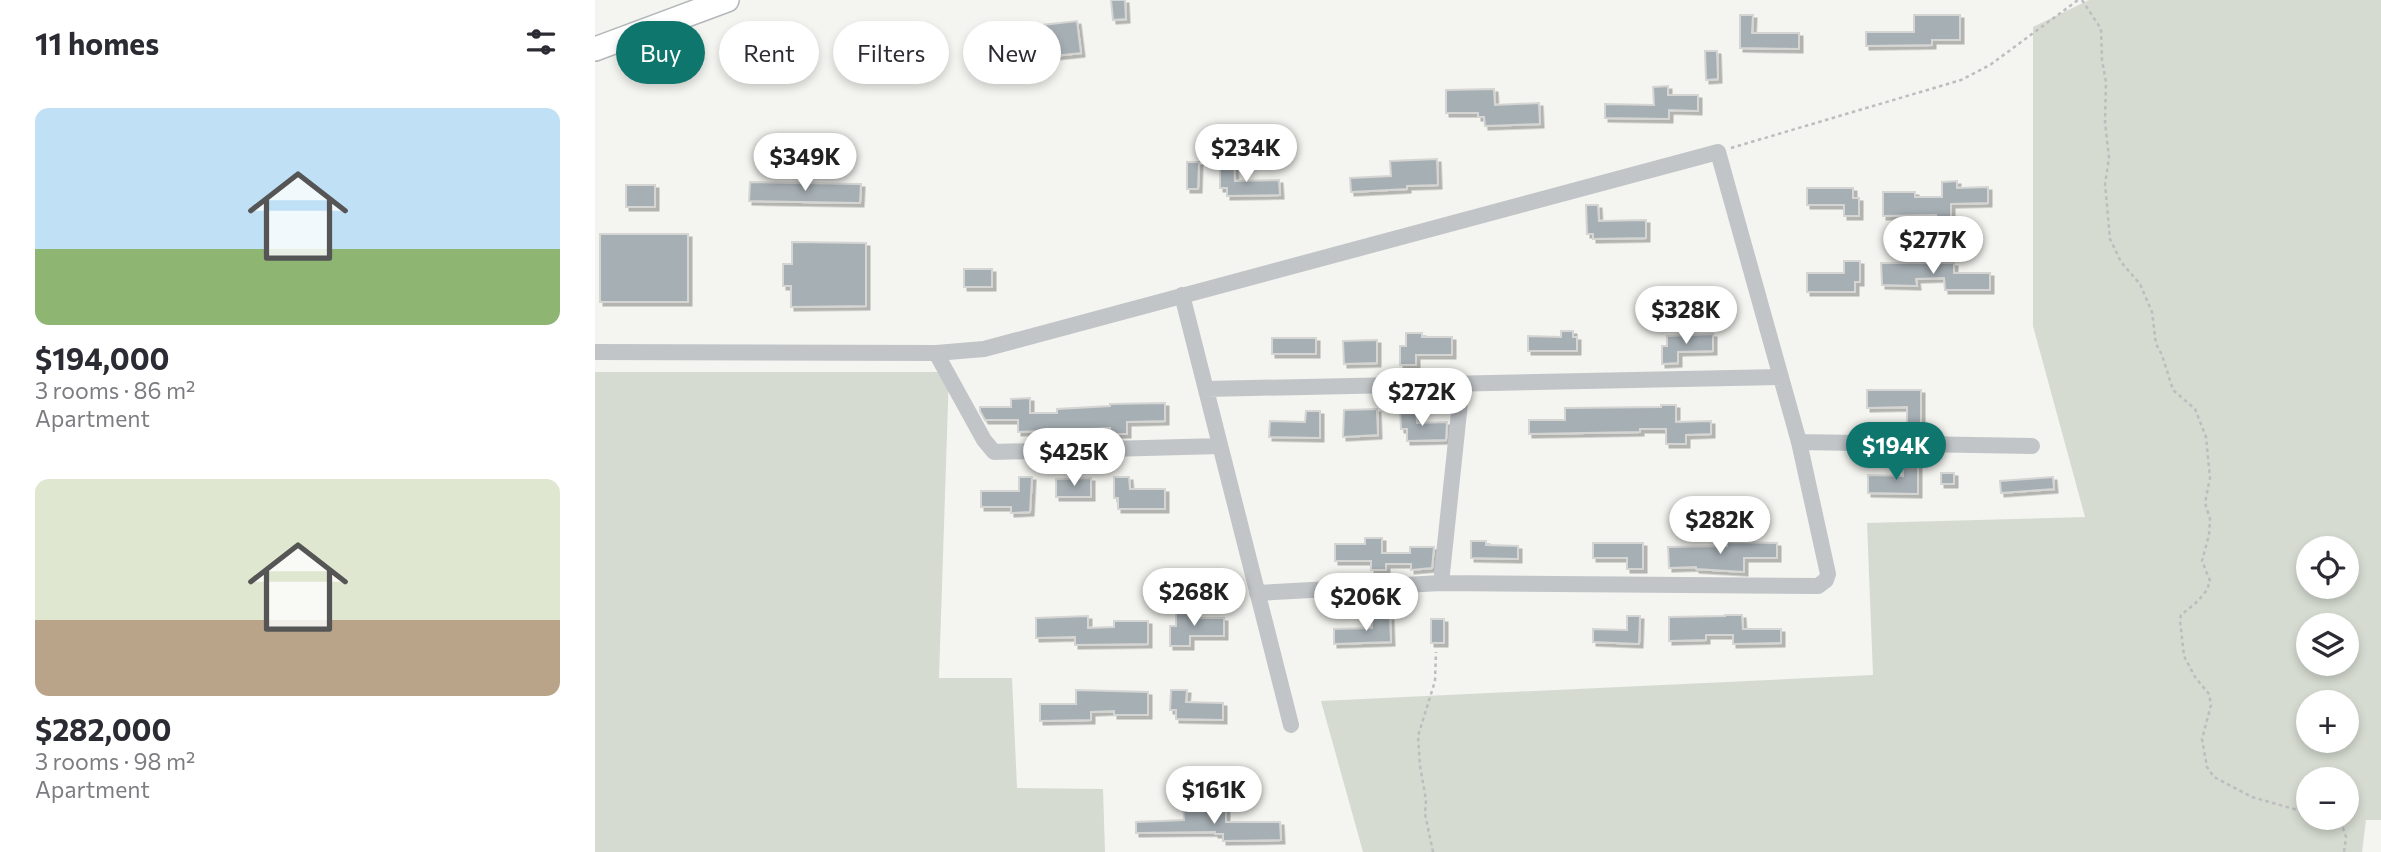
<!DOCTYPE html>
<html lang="en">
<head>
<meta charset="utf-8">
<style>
	:root { --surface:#fff; --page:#f7f7f7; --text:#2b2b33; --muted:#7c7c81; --accent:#0f766e }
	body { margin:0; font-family:Commissioner,sans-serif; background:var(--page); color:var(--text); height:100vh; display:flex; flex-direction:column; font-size:26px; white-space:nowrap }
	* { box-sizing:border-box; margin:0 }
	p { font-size:23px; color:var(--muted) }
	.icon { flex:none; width:38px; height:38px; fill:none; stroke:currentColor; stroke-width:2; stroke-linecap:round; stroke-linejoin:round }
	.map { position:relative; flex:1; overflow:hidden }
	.drawer { display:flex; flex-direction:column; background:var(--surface); width:595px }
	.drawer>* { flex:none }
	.banner { position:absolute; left:21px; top:21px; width:665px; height:63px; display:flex; gap:14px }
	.tools { position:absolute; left:1701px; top:536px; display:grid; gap:14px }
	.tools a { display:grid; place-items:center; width:63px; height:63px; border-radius:50%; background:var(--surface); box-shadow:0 4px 10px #0003; font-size:35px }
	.price { position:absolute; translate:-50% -60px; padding:0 16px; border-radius:24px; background:#fff; color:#222; font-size:23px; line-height:46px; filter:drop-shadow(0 2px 4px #0008) }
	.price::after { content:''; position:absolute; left:50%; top:42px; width:21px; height:16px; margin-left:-10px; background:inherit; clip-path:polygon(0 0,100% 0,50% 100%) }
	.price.selected { background:var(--accent); color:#fff }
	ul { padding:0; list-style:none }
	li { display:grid; align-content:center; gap:14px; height:371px; padding:0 35px }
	li span { display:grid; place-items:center; height:217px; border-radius:14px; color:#555 }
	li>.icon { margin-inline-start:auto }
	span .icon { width:126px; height:126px; fill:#fffc; stroke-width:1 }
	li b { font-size:30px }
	h2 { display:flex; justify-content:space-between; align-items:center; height:84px; padding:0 35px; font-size:30px }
	.chip { padding:0 24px; border-radius:32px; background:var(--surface); box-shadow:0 4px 10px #0003; font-size:24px; line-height:63px }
	.chip.selected { background:var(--accent); color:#fff }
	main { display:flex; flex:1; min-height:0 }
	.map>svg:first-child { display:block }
	.green { fill:#d5dbd1; fill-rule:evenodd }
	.building { fill:#a6afb4; stroke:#d5d5d3; stroke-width:2; filter:url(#shadow) }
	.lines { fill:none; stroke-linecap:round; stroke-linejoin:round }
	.highway-casing { stroke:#b4b7ba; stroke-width:26 }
	.path { stroke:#bbbdbf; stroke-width:2.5; stroke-dasharray:3.5 3.5; stroke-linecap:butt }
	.minor { stroke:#c1c5c8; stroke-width:16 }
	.highway { stroke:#fff; stroke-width:23 }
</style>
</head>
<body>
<main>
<section class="drawer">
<h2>11 homes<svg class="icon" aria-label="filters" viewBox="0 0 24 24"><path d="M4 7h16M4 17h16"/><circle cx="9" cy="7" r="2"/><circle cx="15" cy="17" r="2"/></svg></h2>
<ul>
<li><span style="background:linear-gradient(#bfe0f5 65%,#8fb573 0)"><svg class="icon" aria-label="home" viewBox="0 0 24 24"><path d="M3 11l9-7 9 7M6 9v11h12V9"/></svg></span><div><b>$194,000</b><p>3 rooms · 86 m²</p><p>Apartment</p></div></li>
<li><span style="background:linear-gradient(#dfe7d0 65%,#b9a48a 0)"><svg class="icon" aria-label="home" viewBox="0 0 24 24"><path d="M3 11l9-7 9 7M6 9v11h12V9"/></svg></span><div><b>$282,000</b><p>3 rooms · 98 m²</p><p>Apartment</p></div></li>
</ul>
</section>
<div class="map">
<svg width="1786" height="852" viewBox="0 0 1786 852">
	<defs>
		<filter id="shadow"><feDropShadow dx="3.5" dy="3.5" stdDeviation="0" flood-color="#0004"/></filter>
	</defs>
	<rect width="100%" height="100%" fill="#f4f4f0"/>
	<path class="green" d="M1494 0H1786V820H1771L1767 852H768L726 701 1278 675 1272 523 1490 517 1438 326V27ZM1713 548H1752V586H1713ZM1713 625H1752V663H1713ZM1713 702H1752V740H1713ZM1713 779H1752V817H1713Z
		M0 372H354L344 678H417L422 788 508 789 510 852H0Z"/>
	<path class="building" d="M516 0H530L531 19 518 20Z
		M1145 15H1158L1157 33H1204V49L1145 48Z
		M1319 15H1365V40H1337V45L1271 46V32H1319Z
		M482 21 486 53 441 58 438 26Z
		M1110 51H1122L1123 79 1111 80Z
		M1073 86V95H1103V111L1074 110V119L1010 118V104L1059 105 1058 87Z
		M899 89 900 105 944 103 945 124 890 126 889 117H883V113H851V90Z
		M842 159 843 185 812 186V189L756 192 755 178 796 176 795 161Z
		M592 162H604L603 189H592Z
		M625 163H639L640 181 684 180 685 195 632 196V188H625Z
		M1362 181V188L1393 187V203L1356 204V217H1341V215L1288 216V192H1320V197H1347V182Z
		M155 182 266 184 265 203 154 201Z
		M31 185H60V207H31Z
		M1212 188H1258V198H1264V216H1249V205H1212Z
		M991 205H1003L1004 221 1051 220V238L998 239V234H992Z
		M5 234H93V302H5Z
		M197 242 271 243V306L196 307V286H188V264H197Z
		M1249 261H1265V282H1260V292H1212V273H1249Z
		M1286 263H1359V273H1395V290H1350L1349 278 1321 279 1322 286 1287 285Z
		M369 269H397V287H369Z
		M966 331H978V337H982V351H933V336L966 337Z
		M811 333H827V337H857V355H821V365H805V346H811Z
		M1118 334V351L1083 352V363L1067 364V346H1072V336Z
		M677 338H721V354H677Z
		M782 340V363L749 364 748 341Z
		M1272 390H1326V430H1312V407L1272 408Z
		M435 398V413H462V409L515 406V404L570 403V421L532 422V434H515V428L423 432V420H390L385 411V407H416V399Z
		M1066 405H1081V422L1116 421V434L1091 435V444H1071V429H1045V432L934 434V420H970V408L1066 407Z
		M782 409 783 435 748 437 749 410Z
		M805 410H821L822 423 852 422 851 440 812 441V429H806Z
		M711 411H725V438L674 437 675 421 710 422Z
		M1308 463 1323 464V494L1273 493V475L1308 476Z
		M1346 473H1359V484H1346Z
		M424 477H437L435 512 416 513V507H386V491H424Z
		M519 477H534L535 489H570V509H523V498H519Z
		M1458 477 1459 489 1406 493 1405 481Z
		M496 478V497H461V479Z
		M770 538H787V553H815V547H839L837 568 816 570V564H791V570H776V561H740V544H770Z
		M876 541H891V545L923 546V559L876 558Z
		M1132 542 1182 543V558H1149V572L1101 569V567L1074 568 1073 547 1132 546Z
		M998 543H1048V569H1032V558H998Z
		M581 611H597V618H629V636H595V646H575V626H581Z
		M1130 615H1147L1148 629H1186V643L1138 644V635H1111V640L1074 641V617L1130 616Z
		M493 616V628L519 627V621H553V644L480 645V637L441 638V618Z
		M1032 616H1045L1044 644 998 642V629L1032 630Z
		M795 617 796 642 739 644V629L777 628V618Z
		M836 619H849V643H836Z
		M481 690 553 692V715H519V711L496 712V720L445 721V704H481Z
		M576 690H592L591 702 628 703V720L581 719V710H575Z
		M624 806H631V822H685L686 840 628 841V834H620V832L541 833V822L589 820 588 807Z"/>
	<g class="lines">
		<g class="highway-casing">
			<path id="highway" d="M0 49 132 0"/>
		</g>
		<path class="path" d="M1487 0 1506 29 1507 60 1511 82 1510 122 1514 158 1510 184 1515 239 1526 262 1545 284 1557 312 1561 344 1567 355 1578 390 1600 409 1611 437 1615 478 1610 503 1615 519 1614 535 1607 561 1615 581 1612 590 1603 601 1586 615 1585 621 1589 656 1600 677 1614 694 1616 705 1607 739 1612 767 1619 777 1657 797 1713 813
			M1136 148 1366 80 1395 65 1483 0
			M1722 817 1748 828 1751 837 1749 852
			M838 852 830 814 831 800 825 766 823 736 840 681 841 652"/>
		<path class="minor" d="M587 295 696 725
			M0 352 341 353 389 349 1123 152 1204 442 1233 574 1231 580 1223 586 846 583 662 593
			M341 353 389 440 399 452 625 446
			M611 389 1185 377
			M1204 442 1437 446
			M846 583 867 384"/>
		<use href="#highway" class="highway"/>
	</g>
</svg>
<div class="tools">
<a><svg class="icon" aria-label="locate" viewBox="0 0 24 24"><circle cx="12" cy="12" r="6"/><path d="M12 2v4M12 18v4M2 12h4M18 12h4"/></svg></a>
<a><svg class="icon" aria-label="layers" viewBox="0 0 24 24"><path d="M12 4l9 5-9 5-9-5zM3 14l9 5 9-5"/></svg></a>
<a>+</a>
<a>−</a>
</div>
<b class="price" style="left:651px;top:184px">$234K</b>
<b class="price" style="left:210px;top:193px">$349K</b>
<b class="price" style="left:1338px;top:276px">$277K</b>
<b class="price" style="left:1091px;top:346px">$328K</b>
<b class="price" style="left:827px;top:428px">$272K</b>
<b class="price selected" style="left:1301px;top:482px">$194K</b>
<b class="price" style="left:479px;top:488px">$425K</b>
<b class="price" style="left:1125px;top:556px">$282K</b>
<b class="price" style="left:599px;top:628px">$268K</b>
<b class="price" style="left:771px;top:633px">$206K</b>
<b class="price" style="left:619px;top:826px">$161K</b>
<div class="banner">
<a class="chip selected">Buy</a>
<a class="chip">Rent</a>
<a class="chip">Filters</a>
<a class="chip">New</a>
</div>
</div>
</main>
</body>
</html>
